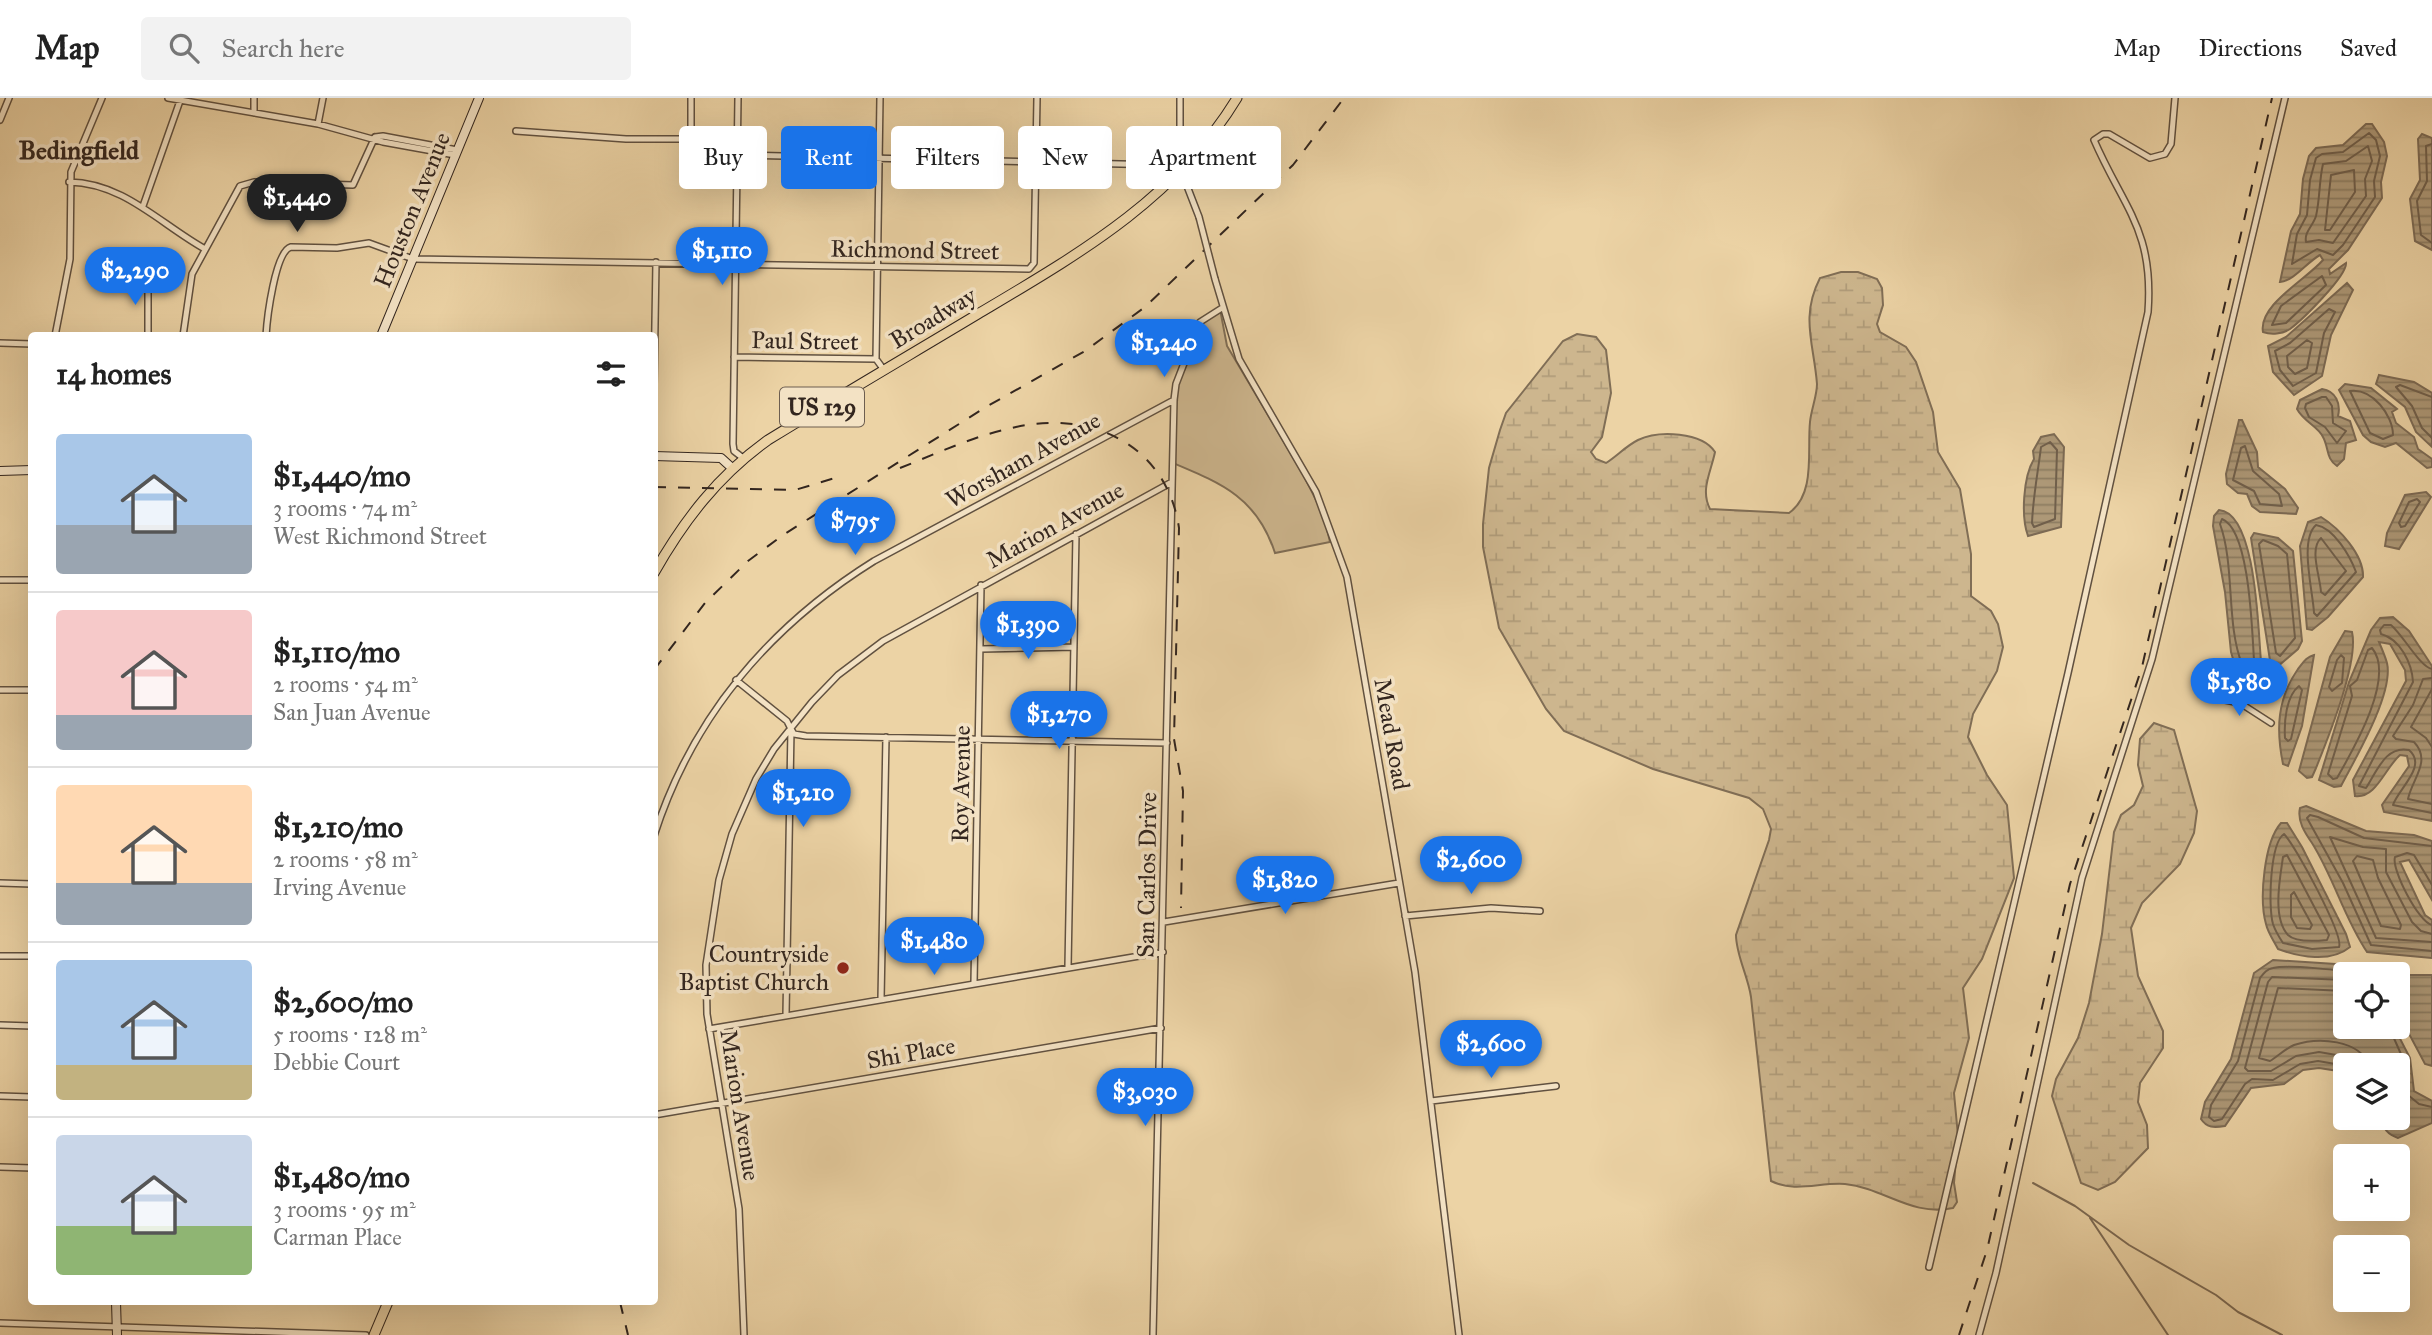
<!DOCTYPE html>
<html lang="en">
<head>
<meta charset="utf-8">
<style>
	:root { --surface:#fff; --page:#f2f2f2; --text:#222; --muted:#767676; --line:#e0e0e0; --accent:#1a73e8 }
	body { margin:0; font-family:"IM FELL Great Primer",serif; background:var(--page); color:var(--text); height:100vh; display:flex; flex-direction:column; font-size:26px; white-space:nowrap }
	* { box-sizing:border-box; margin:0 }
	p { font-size:23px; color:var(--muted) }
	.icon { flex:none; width:38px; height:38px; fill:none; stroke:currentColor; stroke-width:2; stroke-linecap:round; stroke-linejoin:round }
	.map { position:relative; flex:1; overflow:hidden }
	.drawer { position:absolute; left:28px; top:234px; width:630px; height:973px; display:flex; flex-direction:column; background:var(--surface); border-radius:7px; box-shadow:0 7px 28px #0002 }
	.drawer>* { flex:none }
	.banner { position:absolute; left:679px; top:28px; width:665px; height:63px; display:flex; gap:14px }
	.tools { position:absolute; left:2333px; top:864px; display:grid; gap:14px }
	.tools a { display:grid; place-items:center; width:77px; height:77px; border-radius:7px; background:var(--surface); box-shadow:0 7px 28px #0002; font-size:35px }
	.price { position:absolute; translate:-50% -60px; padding:0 16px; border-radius:24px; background:var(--accent); color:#fff; font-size:23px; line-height:46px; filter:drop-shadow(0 2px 4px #0008) }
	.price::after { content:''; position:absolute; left:50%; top:42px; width:21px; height:16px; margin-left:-10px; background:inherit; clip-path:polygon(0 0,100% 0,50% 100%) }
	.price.on { background:#222; color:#fff }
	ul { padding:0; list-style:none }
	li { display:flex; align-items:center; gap:21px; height:175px; padding:0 28px }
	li+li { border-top:2px solid var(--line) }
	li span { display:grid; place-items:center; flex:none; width:196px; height:140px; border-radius:7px; color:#555 }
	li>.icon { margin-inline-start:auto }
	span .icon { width:84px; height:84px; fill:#fffc; stroke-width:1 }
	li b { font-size:30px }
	h2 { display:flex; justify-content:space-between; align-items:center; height:84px; padding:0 28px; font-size:30px }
	.pill { padding:0 24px; border-radius:7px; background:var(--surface); box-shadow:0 7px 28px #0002; font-size:24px; line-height:63px }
	.pill.on { background:var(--accent); color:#fff }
	header { display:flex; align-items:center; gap:42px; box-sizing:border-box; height:98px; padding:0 35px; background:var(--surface); border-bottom:2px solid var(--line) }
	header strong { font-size:33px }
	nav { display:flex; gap:38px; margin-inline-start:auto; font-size:24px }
	.search { width:490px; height:63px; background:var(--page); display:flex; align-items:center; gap:18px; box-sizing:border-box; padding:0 24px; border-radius:7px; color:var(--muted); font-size:26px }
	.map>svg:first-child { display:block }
	.green { fill:#cdb68e; stroke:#806e56; stroke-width:2 }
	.wetland { fill:url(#wetland-marsh); stroke:#806e56; stroke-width:2 }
	.water { fill:url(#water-rules); stroke:#7c6a54; stroke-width:2 }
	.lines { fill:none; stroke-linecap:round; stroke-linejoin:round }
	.shore { stroke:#705f4b; stroke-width:2 }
	.stream { stroke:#7c6a54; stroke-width:2 }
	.street-casing { stroke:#615140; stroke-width:8 }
	.secondary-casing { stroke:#33261f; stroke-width:10 }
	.primary-casing { stroke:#33261f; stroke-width:11 }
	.street { stroke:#f3e2c4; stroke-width:5 }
	.secondary { stroke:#f3e2c4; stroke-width:8 }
	.primary { stroke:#ecd3a5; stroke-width:9 }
	.rail { stroke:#33261f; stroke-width:2; stroke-dasharray:12 12; stroke-linecap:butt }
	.street-bridge-casing { stroke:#615140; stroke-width:8; stroke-linecap:butt }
	.street-bridge { stroke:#f3e2c4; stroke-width:5 }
	.poi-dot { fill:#8f2418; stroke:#f3e2c4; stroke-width:2.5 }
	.labels { text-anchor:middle; stroke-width:7; stroke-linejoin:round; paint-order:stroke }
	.shield { fill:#f3e2c4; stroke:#6d5e50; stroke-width:2 }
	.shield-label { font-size:23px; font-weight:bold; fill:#33261f }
	.street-label { font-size:24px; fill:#33261f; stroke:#f3e2c4 }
	.poi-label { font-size:24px; fill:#33261f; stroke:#f3e2c4; text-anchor:end }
	.neighbourhood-label { font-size:26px; font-weight:bold; fill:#33261f; stroke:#f3e2c4 }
</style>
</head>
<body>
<header>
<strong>Map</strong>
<div class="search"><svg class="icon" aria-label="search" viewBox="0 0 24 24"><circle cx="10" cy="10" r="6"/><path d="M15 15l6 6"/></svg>Search here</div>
<nav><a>Map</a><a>Directions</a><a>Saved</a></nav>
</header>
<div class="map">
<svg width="2432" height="1237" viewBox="0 0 2432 1237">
	<defs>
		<pattern id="wetland-marsh" width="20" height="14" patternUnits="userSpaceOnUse" patternTransform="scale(1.75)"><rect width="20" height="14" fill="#cdb68e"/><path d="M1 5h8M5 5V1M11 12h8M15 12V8" fill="none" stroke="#b09c7a"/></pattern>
		<pattern id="water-rules" width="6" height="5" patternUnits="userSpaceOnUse" patternTransform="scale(1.75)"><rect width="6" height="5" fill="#ad9877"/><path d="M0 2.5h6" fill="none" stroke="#8d7c61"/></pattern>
	</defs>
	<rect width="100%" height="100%" fill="#ecd3a5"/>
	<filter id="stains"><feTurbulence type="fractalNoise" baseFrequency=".00286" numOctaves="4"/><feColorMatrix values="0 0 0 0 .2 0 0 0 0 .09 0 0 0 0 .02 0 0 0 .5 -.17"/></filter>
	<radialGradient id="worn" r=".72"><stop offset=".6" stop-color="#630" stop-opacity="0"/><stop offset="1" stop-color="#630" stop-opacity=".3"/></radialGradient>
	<path class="green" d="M1220 211 1227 248 1303 376 1324 418 1330 444 1275 455C1257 400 1223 386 1173 365L1174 300 1178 285 1199 228Z"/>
	<path class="wetland" d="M1841 174H1858L1877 181 1882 190 1883 207 1877 226 1880 234 1906 249 1916 264 1933 314 1938 354 1960 391 1971 456V498L1991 513 1998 526 2003 549 1997 573 1973 616 1968 639 1987 677 2007 707 2014 780 1982 861 1963 890 1969 940 1954 995 1958 1038 1954 1085 1957 1104 1953 1110C1912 1119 1884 1090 1845 1086 1820 1084 1795 1095 1771 1083L1751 899C1748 878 1736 857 1736 837L1769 742 1771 731 1763 711 1749 700 1653 671 1564 633 1546 611 1499 530 1483 449V426L1489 370 1500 332 1506 315 1563 243 1577 236 1596 239 1606 252 1611 295 1602 339 1591 354 1596 361 1606 365C1617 358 1626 348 1638 342 1659 332 1702 334 1715 354 1711 374 1700 392 1710 411L1789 415C1816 396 1807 353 1810 324 1811 312 1817 298 1817 286 1814 246 1800 219 1820 180Z
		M2154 625 2174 632 2197 713 2194 735 2180 766 2142 805 2131 830 2138 878 2163 933V950L2140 985 2138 1004 2147 1027 2148 1050 2115 1084 2098 1092 2081 1085 2052 998 2056 981 2078 940 2089 905 2102 836 2114 734 2121 717 2134 707 2143 688 2138 667 2140 641Z"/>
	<path class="water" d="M2366 26H2372L2384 44 2387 58 2381 84 2382 100 2348 152 2329 171 2330 176 2346 165C2347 178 2302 222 2290 231 2283 236 2271 237 2263 234 2258 207 2307 181 2323 162L2320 157C2307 164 2294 183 2280 184L2291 133 2300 116 2303 81 2309 58 2316 50 2343 47Z
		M2422 36 2432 40V152L2415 143 2410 101 2420 82 2418 41Z
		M2347 185 2353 192 2331 237 2322 278 2294 297 2273 274 2268 248 2286 239Z
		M2379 277 2414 284 2432 295V349L2416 334 2405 309 2376 286Z
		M2345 286 2371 290 2397 311 2392 314 2396 325 2414 339 2418 351 2432 361V369L2427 370 2396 345 2385 349 2371 344 2363 337 2339 292Z
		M2322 291C2336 293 2341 306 2338 318L2350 323 2356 342 2346 345 2344 361 2337 368C2326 361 2329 350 2323 339 2318 328 2304 324 2297 311L2300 302Z
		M2239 322H2242L2257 354 2258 369 2285 391 2298 410 2296 416 2260 414 2252 408 2247 396 2238 395 2227 386 2226 376Z
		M2054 336 2064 349 2061 429 2028 438C2021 419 2023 379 2034 361L2033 353 2041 339Z
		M2426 394 2431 399 2399 451 2385 448 2387 435 2405 397Z
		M2219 412C2257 415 2258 535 2261 563L2249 574 2236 571 2231 554 2225 494 2213 428 2214 418Z
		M2321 419C2339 430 2364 457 2363 479L2328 519 2312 532 2307 531 2300 448 2308 424Z
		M2254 435 2278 440 2293 453 2302 543 2298 551 2276 570 2271 569 2251 440Z
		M2393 519 2409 533 2432 568V723L2384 714 2382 707 2409 668 2407 658 2400 657C2385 670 2376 701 2355 698L2353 682 2406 583 2405 572 2390 546 2379 544C2382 551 2385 558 2387 565 2394 595 2355 661 2341 688L2334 689 2319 682 2349 584 2371 532 2380 520Z
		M2345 533 2352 534C2359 564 2328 640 2316 670L2312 679 2307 680 2299 673 2330 559Z
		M2314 557 2302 628 2288 668 2283 666C2276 632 2277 601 2298 571 2303 565 2306 559 2314 557Z
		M2306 708 2366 733 2414 737 2432 743V802L2409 762 2400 764 2425 817 2432 822V860L2367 854C2344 820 2334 780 2312 745 2305 735 2297 723 2300 710Z
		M2281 725H2287L2302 749 2346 836 2350 849C2331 865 2299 859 2278 851 2274 843 2268 835 2266 826 2259 801 2264 744 2281 725Z
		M2273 862 2351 867 2366 876 2345 877V929H2394L2410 960 2414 993 2432 1003V1025L2398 1040C2387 1036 2384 1031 2380 1020H2398V968H2345V974L2319 970 2303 972 2284 986 2251 990 2225 1028C2214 1030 2207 1030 2201 1021L2205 1004 2231 961 2254 875Z
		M2389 877H2432V968L2425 966 2398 915V877Z"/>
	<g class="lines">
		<path class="shore" d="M2369 35 2376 42 2380 58 2374 83 2375 99 2343 147 2333 157 2317 151 2292 166 2297 136 2307 117 2310 82 2316 60 2322 56 2343 54Z
			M2432 46 2426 48 2427 83 2417 103 2421 137 2432 145
			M2368 48 2372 63 2365 81 2366 98 2333 145 2319 142 2306 144C2304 134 2313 128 2316 118 2320 101 2319 83 2323 66L2346 63Z
			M2354 72 2355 94 2330 132H2325L2331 77Z
			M2322 178 2326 187 2286 225 2272 227 2281 208Z
			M2329 211 2335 214 2324 235 2316 275 2293 288 2280 272 2275 253 2290 245Z
			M2307 242 2312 245 2307 270 2295 276 2288 269 2287 258Z
			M2350 293C2373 290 2393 318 2393 337L2383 341 2370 335Z
			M2322 299H2326L2332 308 2333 325 2346 333 2337 345 2325 329 2309 319 2305 310 2306 306Z
			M2432 299 2400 287 2396 289 2412 308 2422 330 2432 340
			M2050 344 2057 352 2055 421 2034 429 2032 425C2033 399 2038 374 2041 349Z
			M2245 348 2253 373 2279 396 2282 408 2260 406 2254 393 2233 382 2241 350Z
			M2417 401 2420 404 2405 428 2401 429 2399 425 2409 404Z
			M2222 421C2250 432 2252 534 2254 562L2247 567 2242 566C2226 527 2235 467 2220 426Z
			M2316 427C2334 430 2350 458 2356 474L2317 518 2314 515C2313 493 2299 442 2316 427Z
			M2321 440 2346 473 2325 497 2321 494C2320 478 2309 451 2321 440Z
			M2263 442 2278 448 2287 456 2295 540 2280 558 2276 555 2259 446Z
			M2372 550C2396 579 2353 652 2337 680L2333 681 2328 676 2352 598 2350 588 2357 582 2368 552Z
			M2341 557 2344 560 2342 585 2332 593 2329 589 2337 562Z
			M2432 571C2420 569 2403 537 2391 527H2384L2380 532 2381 536C2400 541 2412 565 2413 584L2359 688 2366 690C2377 673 2386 647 2409 652 2428 668 2398 691 2393 707L2432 715
			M2432 580 2423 581 2413 607 2393 638 2396 641 2414 644C2432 663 2412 681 2408 701L2432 706
			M2299 588 2302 592 2291 641 2288 643 2285 640C2284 624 2286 598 2299 588Z
			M2432 591 2411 629 2426 640 2432 649
			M2284 736C2296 748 2344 838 2339 849L2312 851 2283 845C2279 839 2275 832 2273 826 2268 809 2270 745 2284 736Z
			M2432 748 2364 740 2318 719 2310 717 2307 720 2343 785 2371 847 2432 853
			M2287 757 2329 837 2327 842C2317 843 2296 845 2288 837 2272 820 2280 780 2283 759Z
			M2357 758 2373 762 2378 780 2401 827 2400 831 2381 828 2353 763Z
			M2432 787 2414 757 2407 755 2395 759C2391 771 2419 825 2432 827
			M2294 794 2312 827 2310 831 2297 830 2291 819V797Z
			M2432 836 2421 833 2412 824 2386 774V751L2363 749 2330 739 2376 840 2432 844
			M2345 882 2272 879 2268 884 2245 970 2248 973H2271L2296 958 2319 954 2348 959 2359 968
			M2345 893 2278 890 2259 960 2270 963C2278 958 2285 951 2294 947 2318 939 2359 941 2370 968
			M2389 929 2404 963 2408 997 2419 1006 2432 1009
			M2347 968 2318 963 2300 966 2273 982 2252 981 2245 986 2222 1021 2214 1023 2209 1019 2211 1007 2238 963 2260 880C2264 875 2267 871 2273 870 2287 867 2343 871 2357 877"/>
		<path class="stream" d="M2033 1085 2075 1108 2129 1147 2216 1197 2238 1214 2282 1237
			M2090 1120 2168 1237"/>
		<g class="street-casing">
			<path id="street" d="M168 0 318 26 383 44 455 57
				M738 0 733 346 734 353 743 360
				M880 0 876 261 884 272
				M1180 0V54L1186 66
				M254 15V0
				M0 22 9 0
				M318 26 323 0
				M516 33 626 41H737
				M375 39 383 38 457 52
				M691 41V0
				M737 57 1163 67 1187 88 1199 119
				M69 84C124 85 160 126 205 151
				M143 108 181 0
				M148 181V238
				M1215 181 1239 261 1316 394 1347 479 1415 874 1459 1237
				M55 238 70 161 71 74 102 0
				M183 238 192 176 240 88 254 84 353 87 375 39
				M266 238C267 221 275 153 291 149L337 150 369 145 413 161 1029 171 1034 165 1037 0
				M0 245 32 246
				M734 259 876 261
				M654 286 656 164
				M0 482H32
				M981 551 1074 549
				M736 582 787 623 791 631 786 917
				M0 592H32
				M2215 600 2240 605 2271 625
				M791 631 794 636 806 638 1167 645
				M654 738C692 619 770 528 874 463L1174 302
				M0 785 32 786
				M1405 818 1491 810 1540 813
				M1164 824 1399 785
				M0 858H32
				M1068 869 1076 436
				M974 885 981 487
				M881 901 886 639
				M0 927 32 928
				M709 931 1163 854
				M0 998 32 999
				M1431 1003 1556 988
				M654 1017 1161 930
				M0 1069 32 1070
				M1929 1169 2068 575 2148 214C2154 132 2124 111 2094 42L2103 36H2109L2150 60 2165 56 2171 46 2175 0
				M0 1225 366 1237
				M744 1237 739 1111 707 916 706 867 719 782 732 736 756 681 774 651 812 604 838 577 883 543 1172 384
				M1153 1237 1174 302 1176 286 1200 224 1222 210
				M1979 1237 1996 1175 2082 780 2152 561 2285 0"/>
		</g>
		<g class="secondary-casing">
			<path id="secondary" d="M381 238 479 0
				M654 358 721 360 732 370
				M0 373 32 372
				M116 1204 117 1237"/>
		</g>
		<g class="primary-casing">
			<path id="primary" d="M654 475C684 422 718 378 768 342 838 299 908 258 978 216 1077 157 1176 101 1237 0
				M374 1237 388 1204"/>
		</g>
		<use href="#street" class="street"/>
		<use href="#secondary" class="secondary"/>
		<use href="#primary" class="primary"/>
		<path class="rail" d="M900 370C938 355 976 337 1016 329 1093 312 1167 348 1179 430L1174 641 1183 693 1181 810
			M654 389 795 392 838 379
			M654 572 705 505 748 463 783 437 986 309 1085 253 1145 209 1293 67 1344 0
			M620 1204 628 1237
			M1959 1237 1987 1152 2070 786 2142 569 2272 0"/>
		<g class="street-bridge-casing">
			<path id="street-bridge" d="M1199 119 1215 181"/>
		</g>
		<use href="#street-bridge" class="street-bridge"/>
	</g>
	<circle class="poi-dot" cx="843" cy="870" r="7"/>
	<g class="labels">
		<rect class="shield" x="780" y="289.5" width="84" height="39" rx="5"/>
		<g class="shield-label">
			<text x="822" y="317">US 129</text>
		</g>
		<g class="street-label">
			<text transform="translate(412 112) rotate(-68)" y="8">Houston Avenue</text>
			<text transform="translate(915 152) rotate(1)" y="8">Richmond Street</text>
			<text transform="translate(933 220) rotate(-31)" y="8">Broadway</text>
			<text transform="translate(805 243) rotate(1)" y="8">Paul Street</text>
			<text transform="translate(1023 362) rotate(-29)" y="8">Worsham Avenue</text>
			<text transform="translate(1055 427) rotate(-29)" y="8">Marion Avenue</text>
			<text transform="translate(1392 636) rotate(80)" y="8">Mead Road</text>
			<text transform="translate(961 686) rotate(-89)" y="8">Roy Avenue</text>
			<text transform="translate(1147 777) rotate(-89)" y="8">San Carlos Drive</text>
			<text transform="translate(911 955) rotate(-10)" y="8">Shi Place</text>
			<text transform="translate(740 1007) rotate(81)" y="8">Marion Avenue</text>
		</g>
		<g class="poi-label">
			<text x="829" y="864">Countryside<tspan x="829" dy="28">Baptist Church</tspan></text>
		</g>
		<g class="neighbourhood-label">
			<text x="79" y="61">Bedingfield</text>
		</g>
	</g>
	<rect width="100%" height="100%" filter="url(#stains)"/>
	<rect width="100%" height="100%" fill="url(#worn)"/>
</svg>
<div class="tools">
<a><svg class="icon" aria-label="locate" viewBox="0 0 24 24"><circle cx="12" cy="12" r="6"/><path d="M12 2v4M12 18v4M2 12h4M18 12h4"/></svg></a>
<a><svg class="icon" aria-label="layers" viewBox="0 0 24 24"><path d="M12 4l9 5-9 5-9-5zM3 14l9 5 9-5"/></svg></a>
<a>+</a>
<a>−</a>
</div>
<b class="price on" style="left:297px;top:136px">$1,440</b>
<b class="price" style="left:722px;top:189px">$1,110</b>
<b class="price" style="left:135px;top:209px">$2,290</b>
<b class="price" style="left:1164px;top:281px">$1,240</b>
<b class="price" style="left:855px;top:459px">$795</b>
<b class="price" style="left:1028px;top:563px">$1,390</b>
<b class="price" style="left:2239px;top:620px">$1,580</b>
<b class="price" style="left:1059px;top:653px">$1,270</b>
<b class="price" style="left:803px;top:731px">$1,210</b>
<b class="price" style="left:1471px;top:798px">$2,600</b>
<b class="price" style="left:1285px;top:818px">$1,820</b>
<b class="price" style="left:934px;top:879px">$1,480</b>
<b class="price" style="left:1491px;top:982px">$2,600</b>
<b class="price" style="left:1145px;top:1030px">$3,030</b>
<div class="banner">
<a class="pill">Buy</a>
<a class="pill on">Rent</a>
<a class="pill">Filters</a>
<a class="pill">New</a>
<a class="pill">Apartment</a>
</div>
<section class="drawer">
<h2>14 homes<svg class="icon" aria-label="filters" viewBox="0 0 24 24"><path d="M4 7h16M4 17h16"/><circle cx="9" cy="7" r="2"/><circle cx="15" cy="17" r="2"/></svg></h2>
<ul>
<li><span style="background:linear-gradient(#a9c7e8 65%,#9aa5b1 0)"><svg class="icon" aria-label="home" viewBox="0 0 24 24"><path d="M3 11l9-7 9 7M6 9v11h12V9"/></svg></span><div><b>$1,440/mo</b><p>3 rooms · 74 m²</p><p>West Richmond Street</p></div></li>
<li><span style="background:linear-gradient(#f6c9c9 75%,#9aa5b1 0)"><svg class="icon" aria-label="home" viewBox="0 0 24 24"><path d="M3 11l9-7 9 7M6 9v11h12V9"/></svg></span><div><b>$1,110/mo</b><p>2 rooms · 54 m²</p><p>San Juan Avenue</p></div></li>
<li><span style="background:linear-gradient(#ffd9b3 70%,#9aa5b1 0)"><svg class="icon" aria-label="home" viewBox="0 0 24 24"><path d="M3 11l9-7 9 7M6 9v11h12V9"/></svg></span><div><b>$1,210/mo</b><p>2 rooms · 58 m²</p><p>Irving Avenue</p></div></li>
<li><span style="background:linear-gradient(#a9c7e8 75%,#c2b280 0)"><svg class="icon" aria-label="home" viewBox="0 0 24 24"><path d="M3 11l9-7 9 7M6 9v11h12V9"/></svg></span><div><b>$2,600/mo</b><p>5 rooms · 128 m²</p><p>Debbie Court</p></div></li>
<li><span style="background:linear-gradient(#c9d6e8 65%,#8fb573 0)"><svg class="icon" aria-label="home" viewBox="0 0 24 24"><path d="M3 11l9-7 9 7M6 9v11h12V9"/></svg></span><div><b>$1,480/mo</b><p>3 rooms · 95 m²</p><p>Carman Place</p></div></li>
</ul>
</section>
</div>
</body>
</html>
